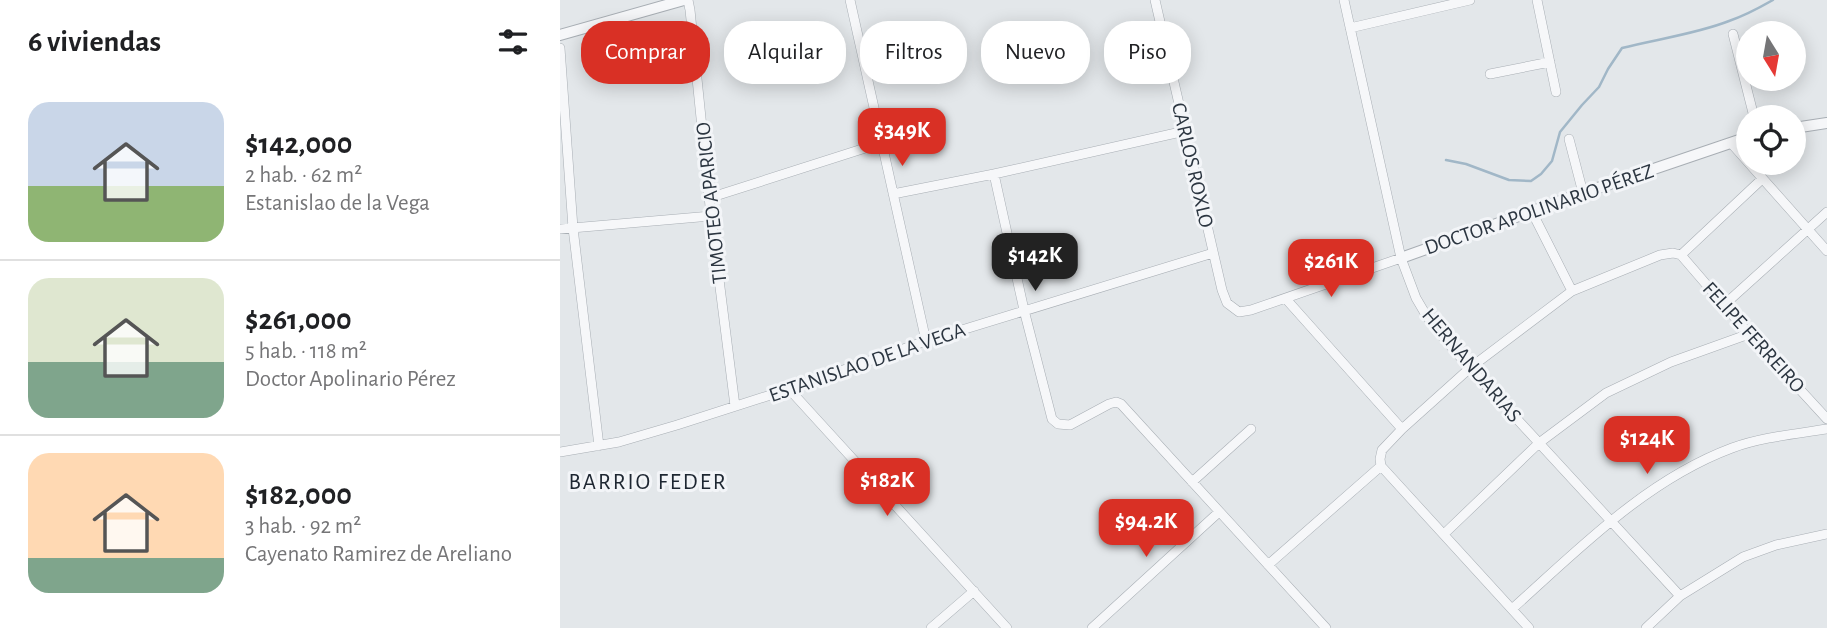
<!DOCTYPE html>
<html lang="es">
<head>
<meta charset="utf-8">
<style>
	:root { --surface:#fff; --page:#f6f6f6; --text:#202124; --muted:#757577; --line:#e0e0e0; --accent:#d93025 }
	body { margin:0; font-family:"Alegreya Sans",sans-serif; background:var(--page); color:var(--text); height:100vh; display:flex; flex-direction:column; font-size:26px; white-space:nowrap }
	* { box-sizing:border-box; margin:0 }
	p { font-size:23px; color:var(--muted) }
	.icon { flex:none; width:38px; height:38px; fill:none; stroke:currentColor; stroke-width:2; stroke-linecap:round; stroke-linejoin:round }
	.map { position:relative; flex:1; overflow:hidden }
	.side { display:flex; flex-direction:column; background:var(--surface); width:560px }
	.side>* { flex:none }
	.banner { position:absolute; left:21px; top:21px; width:665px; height:63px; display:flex; gap:14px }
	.needle { width:46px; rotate:169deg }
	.controls { position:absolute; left:1176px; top:21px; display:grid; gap:14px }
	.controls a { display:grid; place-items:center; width:70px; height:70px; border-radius:50%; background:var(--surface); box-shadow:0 4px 18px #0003; font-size:35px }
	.price { position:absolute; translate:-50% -60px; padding:0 16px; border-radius:14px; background:var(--accent); color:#fff; font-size:23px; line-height:46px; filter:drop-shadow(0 2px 4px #0008) }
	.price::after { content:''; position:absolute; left:50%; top:42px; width:21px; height:16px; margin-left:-10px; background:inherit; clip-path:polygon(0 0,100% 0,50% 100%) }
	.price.selected { background:#222; color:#fff }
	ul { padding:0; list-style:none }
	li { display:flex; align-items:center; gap:21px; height:175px; padding:0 28px }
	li+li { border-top:2px solid var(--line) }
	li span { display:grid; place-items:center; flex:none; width:196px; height:140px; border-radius:21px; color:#555 }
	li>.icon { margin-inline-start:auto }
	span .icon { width:84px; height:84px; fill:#fffc; stroke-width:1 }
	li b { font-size:30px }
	h2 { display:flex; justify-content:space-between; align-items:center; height:84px; padding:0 28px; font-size:30px }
	.chip { padding:0 24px; border-radius:28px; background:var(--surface); box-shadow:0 4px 18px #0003; font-size:24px; line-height:63px }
	.chip.selected { background:var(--accent); color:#fff }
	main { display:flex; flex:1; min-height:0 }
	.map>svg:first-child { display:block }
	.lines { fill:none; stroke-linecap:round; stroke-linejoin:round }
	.stream { stroke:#a1b7c7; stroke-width:2.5 }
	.minor-casing { stroke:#a8aeb4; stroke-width:10 }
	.tertiary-casing { stroke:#a8aeb4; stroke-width:12 }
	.minor { stroke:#f6f7f9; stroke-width:9 }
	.tertiary { stroke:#f6f7f9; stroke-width:10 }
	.labels { text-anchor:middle; stroke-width:6; stroke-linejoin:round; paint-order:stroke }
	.street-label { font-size:21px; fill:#2c3641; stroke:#f3f5f8 }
	.neighbourhood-label { font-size:23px; letter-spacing:2px; fill:#1e2732; stroke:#f3f5f8 }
</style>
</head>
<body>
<main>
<section class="side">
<h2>6 viviendas<svg class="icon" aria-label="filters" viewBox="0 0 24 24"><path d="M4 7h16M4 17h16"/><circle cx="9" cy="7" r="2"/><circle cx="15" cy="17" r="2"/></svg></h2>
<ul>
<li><span style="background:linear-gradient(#c9d6e8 60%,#8fb573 0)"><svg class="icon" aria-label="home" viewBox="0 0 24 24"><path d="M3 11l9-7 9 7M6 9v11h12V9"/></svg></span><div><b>$142,000</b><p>2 hab. · 62 m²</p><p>Estanislao de la Vega</p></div></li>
<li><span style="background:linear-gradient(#dfe7d0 60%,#7fa58c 0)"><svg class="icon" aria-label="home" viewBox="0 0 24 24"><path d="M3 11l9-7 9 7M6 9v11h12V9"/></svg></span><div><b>$261,000</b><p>5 hab. · 118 m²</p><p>Doctor Apolinario Pérez</p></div></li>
<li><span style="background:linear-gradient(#ffd9b3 75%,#7fa58c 0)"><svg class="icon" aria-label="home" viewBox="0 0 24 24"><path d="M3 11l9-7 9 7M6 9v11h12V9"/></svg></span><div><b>$182,000</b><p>3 hab. · 92 m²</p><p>Cayenato Ramirez de Areliano</p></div></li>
</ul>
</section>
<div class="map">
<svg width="1267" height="628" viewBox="0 0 1267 628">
	<rect width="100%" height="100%" fill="#e3e7ea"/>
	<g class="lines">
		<path class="stream" d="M886 160 906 164 949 180 971 181 981 174 992 161 1000 132 1022 105 1039 87 1048 69 1062 48C1097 39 1136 34 1169 21 1184 16 1199 8 1213 0"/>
		<g class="minor-casing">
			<path id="minor" d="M128 0 130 10 151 216 175 406
				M290 0 366 341
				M595 0 662 290 667 303 679 312 691 310 841 258
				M784 0 841 258 856 298 866 315 880 334 910 368 1120 596
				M977 0 996 92
				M790 28 910 0
				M1173 34 1194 117
				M0 48 13 228 39 446
				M930 74 990 62
				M1009 139 1023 193
				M1171 143 1267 251
				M434 174 464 310 492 419 498 424 510 425 549 404 556 402 561 404 766 628
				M333 194 434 174 625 131
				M149 198 321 143
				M972 212 1012 291
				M0 229 151 216
				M1121 255 1189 334 1267 419
				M1121 255 1202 179
				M726 299 842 429
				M1164 305 1267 212
				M229 389 447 628
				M0 452 59 442 117 425 229 389 366 341 653 253
				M821 466 820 459 822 450 842 429 910 368 1012 291 1100 255 1113 253 1121 255
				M821 466 969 628
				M632 482 691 429
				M884 534 979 443 1046 393 1111 362 1189 334
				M708 565 821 466
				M952 609C1019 549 1086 480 1172 448 1202 437 1236 434 1267 429
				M371 628 414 591
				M532 628 659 512
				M1086 628 1120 596 1183 557 1216 545 1267 534"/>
		</g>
		<g class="tertiary-casing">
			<path id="tertiary" d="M0 35 124 0
				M1234 128 1267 123
				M841 258 1023 193 1188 137"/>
		</g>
		<use href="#minor" class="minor"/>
		<use href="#tertiary" class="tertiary"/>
	</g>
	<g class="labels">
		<g class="street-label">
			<text transform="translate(633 165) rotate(77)" y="7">CARLOS ROXLO</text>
			<text transform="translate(151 203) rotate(-96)" y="7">TIMOTEO APARICIO</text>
			<text transform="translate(979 209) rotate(-19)" y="7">DOCTOR APOLINARIO PÉREZ</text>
			<text transform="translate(1194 337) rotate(48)" y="7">FELIPE FERREIRO</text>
			<text transform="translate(307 362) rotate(-19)" y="7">ESTANISLAO DE LA VEGA</text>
			<text transform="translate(912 365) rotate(50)" y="7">HERNANDARIAS</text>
		</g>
		<g class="neighbourhood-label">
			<text x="88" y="489">BARRIO FEDER</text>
		</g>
	</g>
</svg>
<div class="controls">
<a><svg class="needle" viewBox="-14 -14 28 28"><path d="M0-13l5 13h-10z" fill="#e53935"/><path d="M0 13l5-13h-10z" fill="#757577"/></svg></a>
<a><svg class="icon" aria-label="locate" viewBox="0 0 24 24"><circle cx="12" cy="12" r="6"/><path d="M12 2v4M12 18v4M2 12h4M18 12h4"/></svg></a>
</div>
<b class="price" style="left:342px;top:168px">$349K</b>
<b class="price selected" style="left:475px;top:293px">$142K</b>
<b class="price" style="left:771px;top:299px">$261K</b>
<b class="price" style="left:1087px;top:476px">$124K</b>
<b class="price" style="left:327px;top:518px">$182K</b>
<b class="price" style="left:586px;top:559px">$94.2K</b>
<div class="banner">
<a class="chip selected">Comprar</a>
<a class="chip">Alquilar</a>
<a class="chip">Filtros</a>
<a class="chip">Nuevo</a>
<a class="chip">Piso</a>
</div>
</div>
</main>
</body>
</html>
